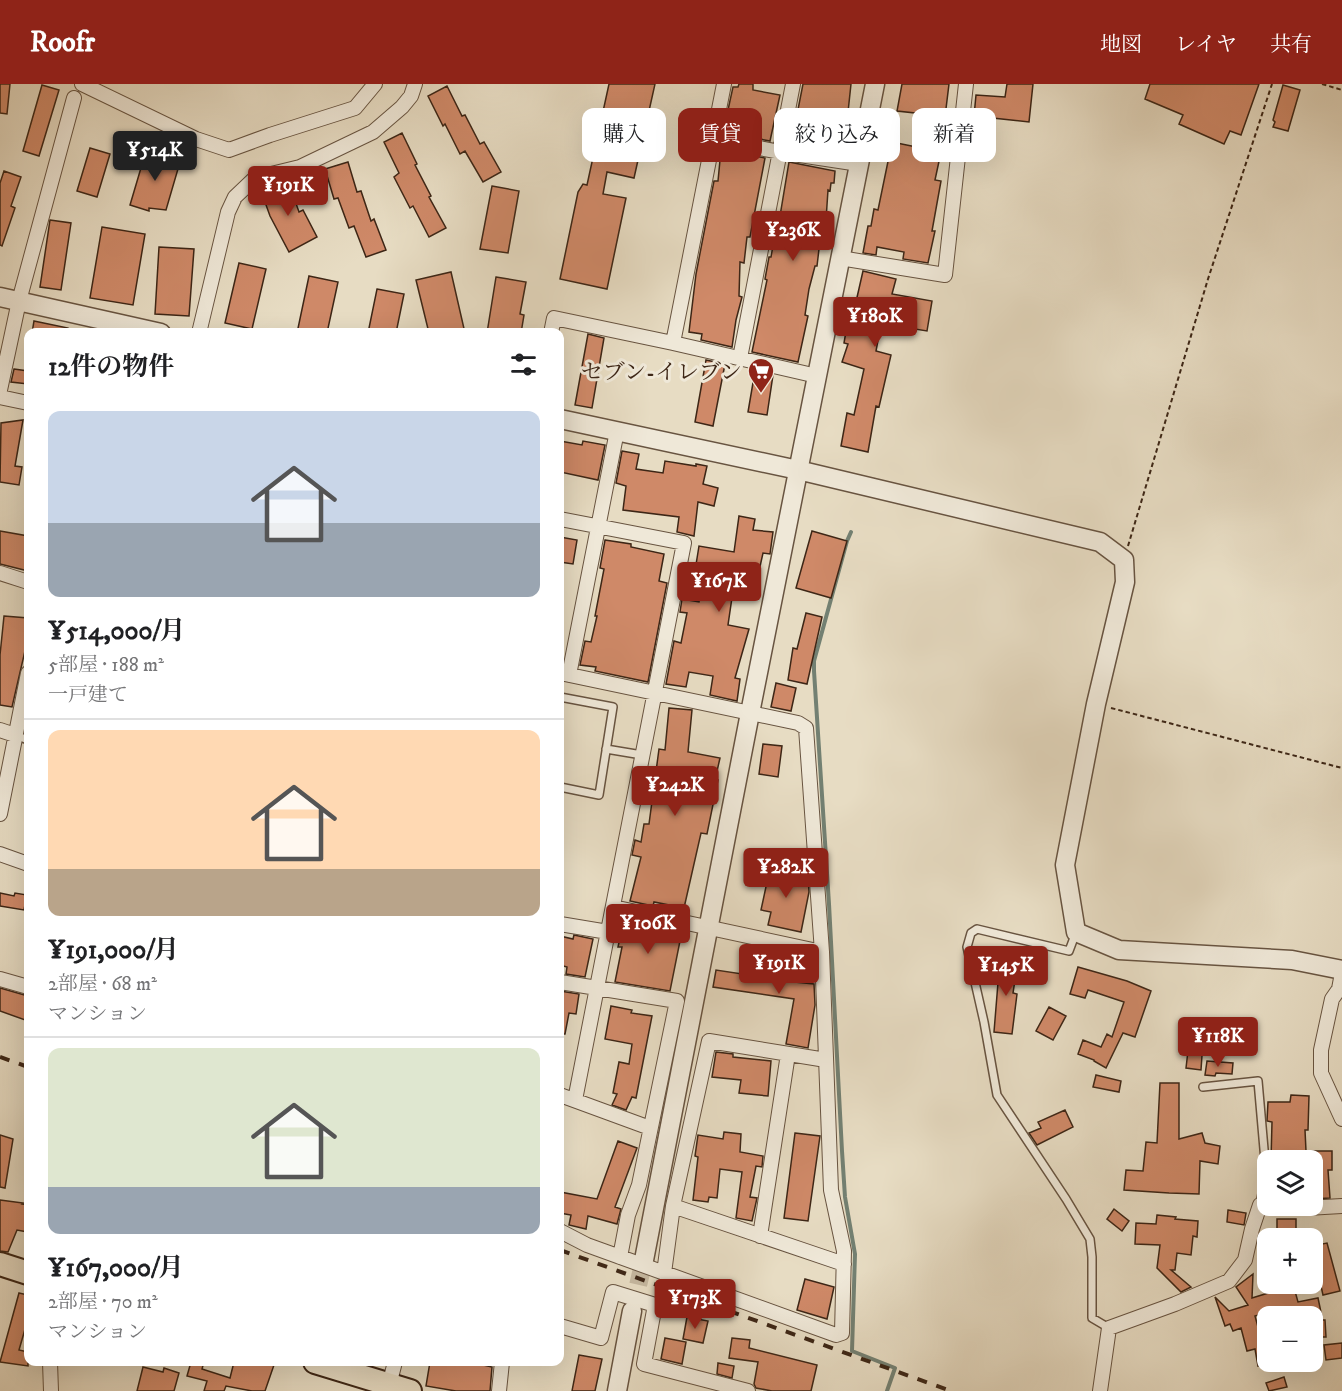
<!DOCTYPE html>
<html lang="ja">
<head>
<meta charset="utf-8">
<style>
	:root { --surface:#fff; --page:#f2f2f2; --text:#202124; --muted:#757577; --line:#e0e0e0; --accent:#8f2418 }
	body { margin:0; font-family:"IM FELL DW Pica","Noto Serif JP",serif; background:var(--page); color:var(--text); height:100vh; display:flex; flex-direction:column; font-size:22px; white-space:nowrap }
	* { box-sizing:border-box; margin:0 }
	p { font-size:20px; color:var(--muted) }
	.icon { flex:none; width:33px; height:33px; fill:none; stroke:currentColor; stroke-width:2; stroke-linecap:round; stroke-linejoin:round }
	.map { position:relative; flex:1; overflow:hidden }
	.side { position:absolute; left:24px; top:244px; width:540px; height:1038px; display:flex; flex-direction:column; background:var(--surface); border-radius:12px; box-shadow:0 6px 24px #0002 }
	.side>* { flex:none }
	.guide { position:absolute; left:582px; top:24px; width:570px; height:54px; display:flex; gap:12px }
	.buttons { position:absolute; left:1257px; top:1066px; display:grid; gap:12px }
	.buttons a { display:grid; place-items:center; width:66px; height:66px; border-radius:12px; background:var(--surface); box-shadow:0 6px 24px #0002; font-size:30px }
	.price { position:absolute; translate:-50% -51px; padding:0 14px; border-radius:6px; background:var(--accent); color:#fff; font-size:20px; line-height:39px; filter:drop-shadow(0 2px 3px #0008) }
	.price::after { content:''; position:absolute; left:50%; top:36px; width:18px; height:14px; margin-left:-9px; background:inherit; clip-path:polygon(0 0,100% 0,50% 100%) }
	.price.selected { background:#222; color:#fff }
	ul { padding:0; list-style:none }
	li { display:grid; align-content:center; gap:12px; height:318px; padding:0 24px }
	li+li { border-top:2px solid var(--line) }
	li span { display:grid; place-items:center; height:186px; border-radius:12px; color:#555 }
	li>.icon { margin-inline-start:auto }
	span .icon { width:108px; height:108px; fill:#fffc; stroke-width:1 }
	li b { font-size:26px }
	h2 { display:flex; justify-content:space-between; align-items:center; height:72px; padding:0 24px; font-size:26px }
	.pill { padding:0 21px; border-radius:12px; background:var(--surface); box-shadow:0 6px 24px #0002; font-size:21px; line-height:54px }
	.pill.selected { background:var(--accent); color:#fff }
	header { display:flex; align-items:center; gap:36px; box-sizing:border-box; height:84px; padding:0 30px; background:var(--accent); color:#fff }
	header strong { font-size:28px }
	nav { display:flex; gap:33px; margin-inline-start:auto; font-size:21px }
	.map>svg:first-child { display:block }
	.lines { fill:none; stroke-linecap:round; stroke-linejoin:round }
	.stream { stroke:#738072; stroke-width:4 }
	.building { fill:#cf8968; stroke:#3d2616; stroke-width:1.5 }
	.tertiary-tunnel { stroke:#c5b8a0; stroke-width:18; stroke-dasharray:18 9; stroke-linecap:butt }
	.service-casing { stroke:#685441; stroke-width:10 }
	.minor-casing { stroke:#685441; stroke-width:16 }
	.tertiary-casing { stroke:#685441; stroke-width:21 }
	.primary-casing { stroke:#3d2616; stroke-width:26 }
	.path { stroke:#3d2616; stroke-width:2; stroke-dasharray:4.5 3; stroke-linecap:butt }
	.service { stroke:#efe8d8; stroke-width:7 }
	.minor { stroke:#efe8d8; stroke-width:14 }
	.tertiary { stroke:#efe8d8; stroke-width:18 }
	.primary { stroke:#e7dcc3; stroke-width:22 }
	.rail { stroke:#3d2616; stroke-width:4; stroke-dasharray:10 10; stroke-linecap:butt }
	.labels { text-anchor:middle; stroke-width:6; stroke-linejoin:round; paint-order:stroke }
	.poi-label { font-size:22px; fill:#3d2616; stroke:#efe8d8; text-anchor:end }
</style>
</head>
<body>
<header>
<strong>Roofr</strong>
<nav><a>地図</a><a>レイヤ</a><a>共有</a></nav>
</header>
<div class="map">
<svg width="1342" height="1307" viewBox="0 0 1342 1307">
	<rect width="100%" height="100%" fill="#e7dcc3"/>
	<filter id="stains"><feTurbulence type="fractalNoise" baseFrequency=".00333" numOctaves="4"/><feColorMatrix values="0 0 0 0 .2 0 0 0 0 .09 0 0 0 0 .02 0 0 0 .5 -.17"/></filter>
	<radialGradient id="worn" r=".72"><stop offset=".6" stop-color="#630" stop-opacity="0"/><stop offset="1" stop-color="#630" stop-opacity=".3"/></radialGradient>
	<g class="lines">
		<path class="stream" d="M851 448 847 457 814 577V587L829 820 842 1067 845 1113 855 1170 852 1267 895 1284 887 1307"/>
	</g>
	<path class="building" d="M0 0H10L7 30 0 29Z
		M609 0H655L634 94 607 88 603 110 626 114 607 205 560 195 578 108 583 100 587 101Z
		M739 0H753V6L780 11 770 57 755 54V49L727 42 728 36 726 35 733 3H738Z
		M803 0H851L846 47H842L840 62 837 61 836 67 791 61Z
		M902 0H949L944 41 923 38 924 30 897 27Z
		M1007 0H1033L1029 38 974 32 976 11 1005 13Z
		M1150 0H1259L1241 51 1230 47 1224 60 1179 40 1183 31 1145 15Z
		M42 1 59 6 39 72 23 67Z
		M1283 1 1300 6 1288 47 1273 43 1275 38 1273 36Z
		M447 2 462 32 465 31 480 60 484 58 501 88 483 98 465 67 460 70 445 40 443 42 428 12Z
		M402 49 417 80 415 81 431 112 429 113 446 144 429 153 413 122 410 124 394 93 399 89 384 58Z
		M892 58 941 68 935 96 941 97 932 147H935L928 179 903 175 904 168 877 163 876 171 863 169 868 142H871L874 125 878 126Z
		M90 64 110 70 97 113 77 107Z
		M721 66 765 74 750 153H747L744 179 740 178 739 212 742 213 736 236 732 263 701 256 702 250 689 248 696 190 714 97H718Z
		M146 67 180 78 166 126 149 124V127L130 121Z
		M348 78 357 108 361 107 371 137 374 135 386 166 366 173 354 142 349 144 338 114 334 115 325 85Z
		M789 78 835 87 834 99H831L830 107 828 106 826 136 824 149 821 148 817 182H815L809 205 805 231 808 232 798 278 752 268 767 196 765 195 769 173H771L774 156H776Z
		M4 87 21 93 11 122 15 124 2 162 0 161V99Z
		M288 97 299 128 303 126 317 153 289 168 270 132 261 107Z
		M492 102 519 107 508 169 480 165Z
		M50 136 71 139 61 206 40 203Z
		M102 143 145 150 133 221 90 214Z
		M159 163 194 165 189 232 155 230Z
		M239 179 266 185 252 245 225 239Z
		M863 187 896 195 892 210 932 217 927 247 902 243 903 240 882 235 876 267 891 271 879 323 876 322 868 368 841 362 847 329 854 331 864 285 842 278 848 260 844 259 849 230 853 231Z
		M451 188 465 249H429L416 196Z
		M309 192 338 198 327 249H297Z
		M496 193 526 198 520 230 524 231 521 249H487Z
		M377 205 404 210 396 249H368Z
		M34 237 68 244V249H32Z
		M588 250 604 254 592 324 575 321Z
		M706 276 725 280 713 342 695 338Z
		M14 285 28 287V300L11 298Z
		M755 287 773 291 767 331 748 328Z
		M23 336 15 382 22 383 19 401 0 398 1 339Z
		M560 357 582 361 583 357 605 361 598 396 560 388Z
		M622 367 639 370 636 385 663 389 665 377 696 382V380L707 382 703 400 718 404 714 422 698 418 694 452 677 448 679 433 623 426 626 402 616 399Z
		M739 432 755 435 753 446 773 448 770 470 763 469 755 505 734 500 728 541 749 545 735 594 740 595 737 617 710 611 713 592 689 588 686 603 666 600 674 557 681 559 687 529 680 528 682 515 699 518 703 494 694 493 699 462 734 468Z
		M0 447 28 452V487L0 480Z
		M812 447 847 457 831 514 796 504Z
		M560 453 577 456 573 480 560 478Z
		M605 456 631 460V463L664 470 659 497 667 499 648 598 595 587 596 583 580 581 585 557 591 558 597 532H595L604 485 600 484Z
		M806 529 822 533 807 600 788 596 793 564 797 565Z
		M4 532 28 534 25 567 12 623 0 621V571Z
		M776 599 796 604 791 627 771 623Z
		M669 624 692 626 688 668 720 674 715 696H718L707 750 701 749 684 824 654 818 653 822 630 817 641 773 632 771 635 756 641 758 644 740H649L659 665 665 666Z
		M763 660 782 662 778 693 759 690Z
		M770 784 808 792 809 808 801 848 768 841 771 828 761 826Z
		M0 809 14 812 15 809 27 811 24 826 0 822Z
		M624 835 682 847 670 907 615 898 622 863H618Z
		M574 851 593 855 585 893 566 890 567 883 560 881V852L573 855Z
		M779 868 798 872 795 898 814 900 815 921 808 964 786 960 794 915 713 903 716 886 775 895Z
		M1000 874 1018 877 1013 909 1017 910 1012 950 994 948Z
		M1078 883 1127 897 1151 907 1135 953 1123 949 1106 984 1094 977V976L1078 970 1083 956 1101 963 1107 950 1112 953 1124 918 1088 906 1085 914 1070 910Z
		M0 904 28 912V937L0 927Z
		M560 907 579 910 576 930 569 929 565 950H560Z
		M611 922 632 926 631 929 652 932 636 1014 632 1013 626 1026 612 1021 617 1010 613 1009 619 978 629 980 632 960 605 955Z
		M1049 923 1066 932 1053 956 1036 947Z
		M1193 941 1204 942 1201 986 1186 984 1188 967 1190 968Z
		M716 968 733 970V973L771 977 768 1012 739 1009 741 996 712 993Z
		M1207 977 1233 979 1232 990 1216 989 1215 992 1205 991Z
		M1096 991 1121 997 1119 1008 1093 1003Z
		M1160 999H1179V1055L1202 1049 1205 1059 1220 1062 1218 1080 1200 1077 1199 1110 1169 1109 1124 1106 1126 1086 1143 1087 1146 1058 1157 1059Z
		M1291 1011 1309 1012 1308 1046H1305L1306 1067H1332V1086H1328L1330 1114 1312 1115V1077H1271L1272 1038 1267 1037 1268 1018H1290Z
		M1065 1026 1073 1043 1037 1061 1029 1049 1041 1044 1038 1038Z
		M724 1048 741 1050 740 1068 763 1072 762 1083 756 1082 750 1113 757 1114 752 1137 736 1134 742 1088 720 1085 717 1114 709 1113 708 1118 693 1116 698 1073 695 1072 698 1051 723 1055Z
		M795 1049 820 1052 808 1137 784 1134Z
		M0 1051 13 1055 5 1104 0 1103Z
		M618 1057 637 1064 615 1123 621 1125 617 1140 588 1132 586 1145 569 1141 571 1131 560 1129V1108L597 1115Z
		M0 1116 23 1119 22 1120 28 1121V1148L17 1146 8 1168 0 1167Z
		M1114 1125 1129 1137 1122 1147 1107 1135Z
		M1228 1126 1246 1129 1244 1141 1227 1138Z
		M1157 1131 1176 1133 1175 1135 1198 1137 1197 1153 1193 1152 1191 1171 1177 1169 1175 1186H1171L1191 1203 1181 1208 1157 1184 1160 1161 1135 1160 1136 1139 1156 1140Z
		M1277 1135H1296V1154H1277Z
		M1327 1159 1340 1207 1323 1211 1312 1162Z
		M1253 1190 1252 1214 1278 1206 1277 1200H1293L1298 1218 1318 1214 1322 1233H1285L1283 1224 1255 1232 1261 1254 1268 1252V1280L1258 1282 1255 1265 1247 1267 1241 1244 1233 1247 1230 1240 1225 1242 1215 1213 1229 1227 1248 1221 1236 1203Z
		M805 1195 834 1203 827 1235 797 1226Z
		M19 1209 28 1211V1235L19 1266 28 1268V1282L0 1278Z
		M687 1233 708 1237 703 1259 683 1255Z
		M1315 1236H1325L1326 1253H1315Z
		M665 1254 686 1258 682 1280 661 1275Z
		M732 1254 750 1256 749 1264 817 1281 811 1307H772L756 1304 754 1300 758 1278 729 1274Z
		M1342 1259V1274L1326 1276 1324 1261Z
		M579 1271 602 1275 595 1307H572Z
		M191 1278H204L202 1285 230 1294 234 1278H275L265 1307H252L226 1302 224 1307H204L207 1297 187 1292Z
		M430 1278H470L492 1283 490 1307H456L426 1302Z
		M718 1279 734 1282 732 1294 717 1290Z
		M143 1283 163 1288 164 1284 179 1289 174 1307H137Z
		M1284 1293 1287 1303 1269 1307 1266 1299Z"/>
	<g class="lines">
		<path class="tertiary-tunnel" d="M632 1227 644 1176"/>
		<g class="service-casing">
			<path id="service" d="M560 613 613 623 599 711 560 703
				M15 651 28 656
				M606 665 642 671
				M1075 851 1069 867 977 845 971 849 967 863 984 938 997 1011 1066 1115 1090 1155 1092 1173V1234L1109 1244
				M1203 1003 1258 997 1266 1088 1260 1121"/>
		</g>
		<g class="minor-casing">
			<path id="minor" d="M82 0 196 55 229 66 270 51 355 24 375 0
				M713 55 780 68 859 80
				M840 174 945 191 966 0
				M199 249 228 128 235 113 255 94 300 83 373 48 402 23 411 12 415 0
				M551 249 554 234 673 259 724 0
				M673 259 817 292
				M740 274 793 0
				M0 306 19 217 74 14
				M0 313 28 319
				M560 435 684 459 575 1016
				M0 489 28 498
				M560 589 798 639 806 644 822 868 831 1106 844 1167 842 1249 836 1251 587 1161 560 1147
				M569 591 617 347
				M0 646 15 651
				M0 730 28 589
				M0 770 28 780
				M613 823 822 868
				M560 840 608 848
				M1342 889 1339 905 1332 915 1321 966V989L1342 1035
				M0 895 28 903
				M560 898 677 917 639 1101 628 1131 620 1173
				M560 1011 650 1044
				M673 1122 844 1180
				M1271 1122 1307 1124 1342 1122
				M760 1152 788 970
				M664 1189 673 1122 709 957 826 976
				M560 1242 601 1254 613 1208 655 1221 644 1280 748 1307
				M50 1278 51 1307
				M389 1301 395 1278
				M499 1307 502 1278
				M1100 1307 1109 1244 1175 1220 1229 1197 1245 1176 1252 1145 1260 1121 1268 1122"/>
		</g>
		<g class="tertiary-casing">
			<path id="tertiary" d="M0 213 161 249
				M560 335 798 386 1100 458 1124 476 1125 498 1096 620 1065 781 1076 848 1119 866 1292 876 1342 886
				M644 1176 750 629 875 0
				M617 1307 632 1227"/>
		</g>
		<g class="primary-casing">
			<path id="primary" d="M0 1180 28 1189
				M315 1278 410 1307"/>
		</g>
		<path class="path" d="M1322 0 1342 6
			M1128 462 1208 195 1272 0
			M1111 624 1342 684"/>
		<use href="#service" class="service"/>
		<use href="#minor" class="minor"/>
		<use href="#tertiary" class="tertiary"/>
		<use href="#primary" class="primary"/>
		<path class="rail" d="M0 973 28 983
			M560 1166 951 1307"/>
	</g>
	<defs>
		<g id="supermarket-pin" transform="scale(1.35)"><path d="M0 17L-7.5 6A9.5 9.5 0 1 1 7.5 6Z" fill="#8f2418" stroke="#efe8d8"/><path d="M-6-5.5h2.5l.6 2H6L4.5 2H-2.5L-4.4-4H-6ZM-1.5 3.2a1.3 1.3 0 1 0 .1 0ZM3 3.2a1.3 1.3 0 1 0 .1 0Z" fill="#fff"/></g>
	</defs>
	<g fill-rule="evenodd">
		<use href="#supermarket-pin" x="761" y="287"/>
	</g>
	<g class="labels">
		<g class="poi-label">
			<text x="742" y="295">セブン-イレブン</text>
		</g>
	</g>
	<rect width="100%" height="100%" filter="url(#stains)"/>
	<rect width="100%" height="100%" fill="url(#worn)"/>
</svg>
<div class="buttons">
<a><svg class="icon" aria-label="layers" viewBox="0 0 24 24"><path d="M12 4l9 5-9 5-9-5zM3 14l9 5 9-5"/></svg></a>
<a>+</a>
<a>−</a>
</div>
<b class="price selected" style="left:155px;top:98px">¥514K</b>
<b class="price" style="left:288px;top:133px">¥191K</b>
<b class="price" style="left:793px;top:178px">¥236K</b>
<b class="price" style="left:875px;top:264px">¥180K</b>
<b class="price" style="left:719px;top:529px">¥167K</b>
<b class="price" style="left:675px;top:733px">¥242K</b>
<b class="price" style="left:786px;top:815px">¥282K</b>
<b class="price" style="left:648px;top:871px">¥106K</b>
<b class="price" style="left:779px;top:911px">¥191K</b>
<b class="price" style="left:1006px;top:913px">¥145K</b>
<b class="price" style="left:1218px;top:984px">¥118K</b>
<b class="price" style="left:695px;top:1246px">¥173K</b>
<div class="guide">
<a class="pill">購入</a>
<a class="pill selected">賃貸</a>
<a class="pill">絞り込み</a>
<a class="pill">新着</a>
</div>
<section class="side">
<h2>12件の物件<svg class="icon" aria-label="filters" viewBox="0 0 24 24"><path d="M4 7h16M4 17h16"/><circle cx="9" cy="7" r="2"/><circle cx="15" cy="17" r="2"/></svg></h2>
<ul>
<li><span style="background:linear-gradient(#c9d6e8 60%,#9aa5b1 0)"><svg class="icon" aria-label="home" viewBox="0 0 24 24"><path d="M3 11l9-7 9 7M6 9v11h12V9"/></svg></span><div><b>¥514,000/月</b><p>5部屋 · 188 m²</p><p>一戸建て</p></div></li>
<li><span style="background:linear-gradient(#ffd9b3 75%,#b9a48a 0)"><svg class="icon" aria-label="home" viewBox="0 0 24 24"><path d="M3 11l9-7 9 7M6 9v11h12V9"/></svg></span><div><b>¥191,000/月</b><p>2部屋 · 68 m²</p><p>マンション</p></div></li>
<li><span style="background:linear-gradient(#dfe7d0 75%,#9aa5b1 0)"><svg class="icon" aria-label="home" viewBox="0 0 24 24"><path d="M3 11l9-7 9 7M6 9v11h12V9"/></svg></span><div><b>¥167,000/月</b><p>2部屋 · 70 m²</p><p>マンション</p></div></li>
</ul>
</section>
</div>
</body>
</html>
